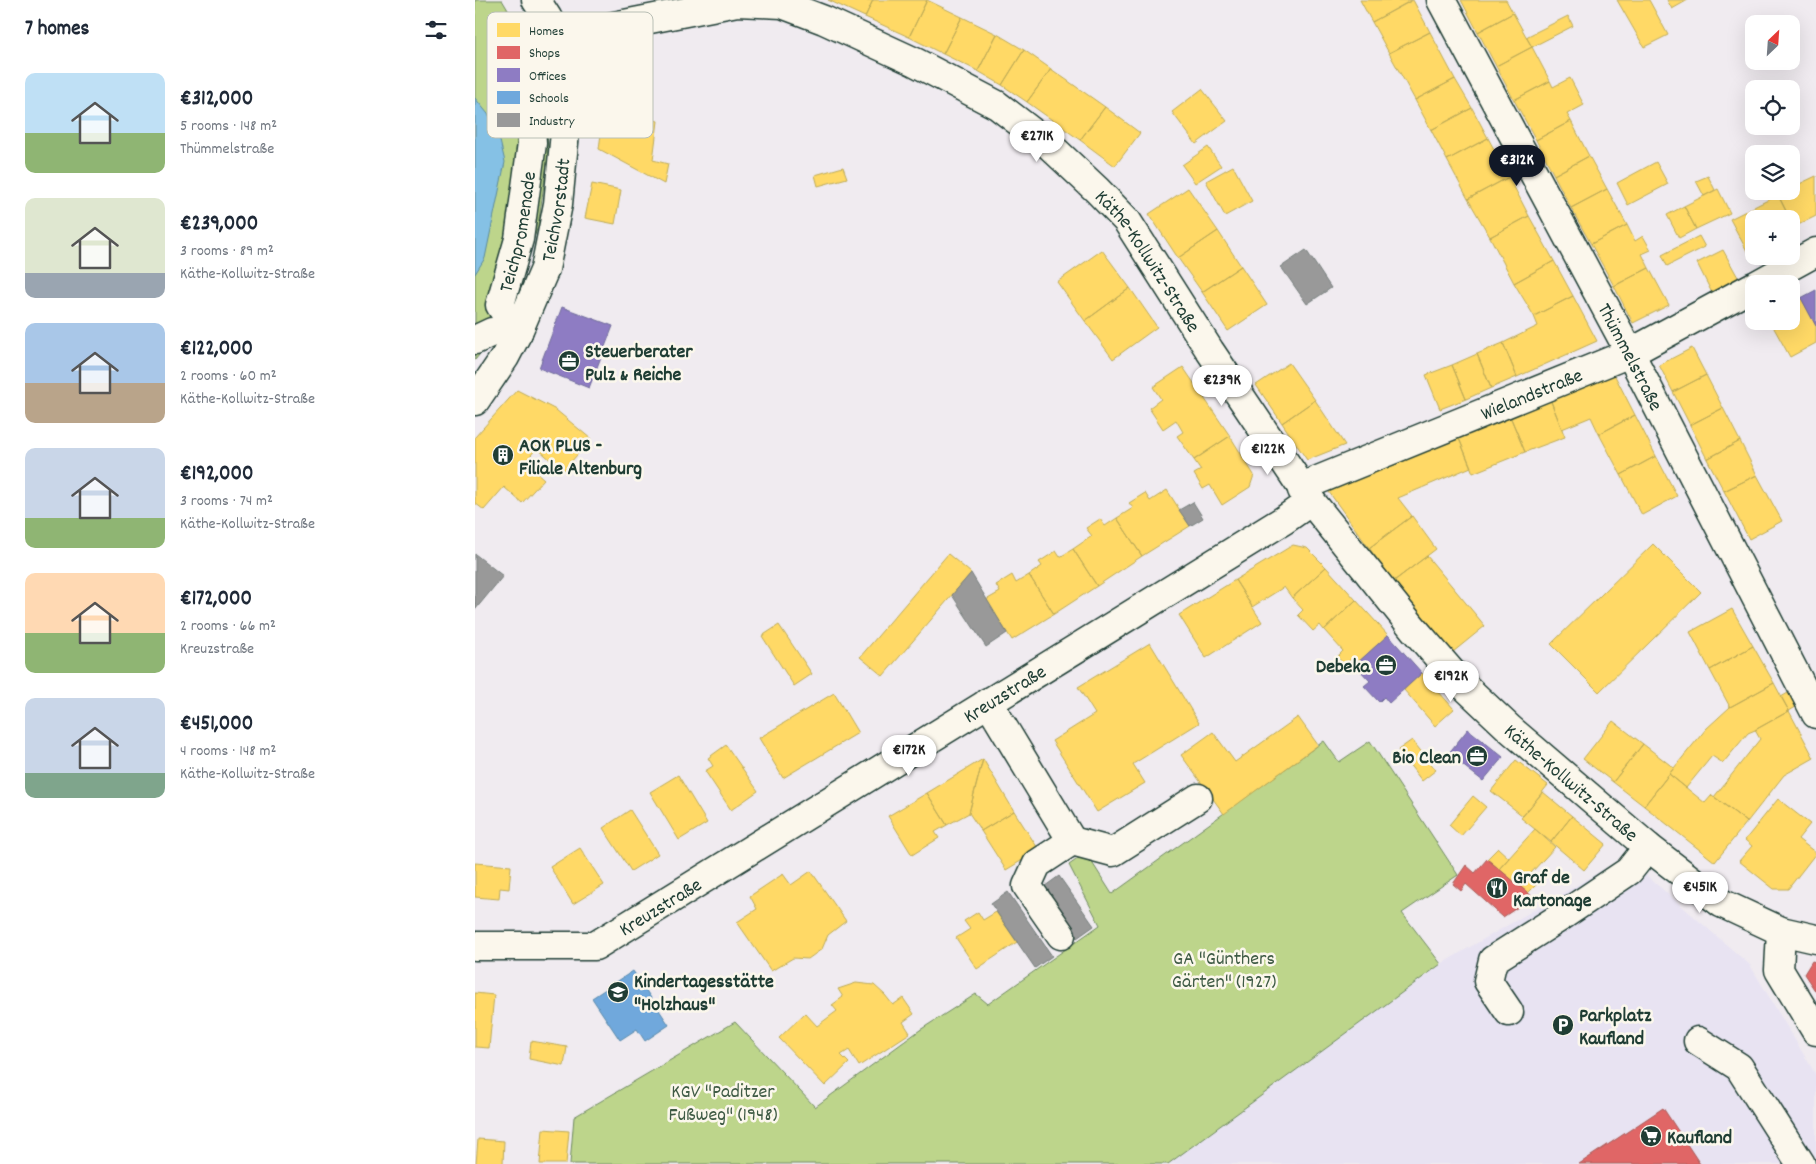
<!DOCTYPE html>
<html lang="en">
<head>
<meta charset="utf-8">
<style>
	:root { --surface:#fff; --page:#f6f6f7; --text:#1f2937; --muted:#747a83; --accent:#111827 }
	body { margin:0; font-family:Dekko,sans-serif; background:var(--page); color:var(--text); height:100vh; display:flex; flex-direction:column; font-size:19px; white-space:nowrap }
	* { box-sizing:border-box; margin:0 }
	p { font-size:16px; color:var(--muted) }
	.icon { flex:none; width:28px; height:28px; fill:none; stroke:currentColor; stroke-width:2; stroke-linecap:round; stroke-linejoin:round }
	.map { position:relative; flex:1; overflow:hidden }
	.details { display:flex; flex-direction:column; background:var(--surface); width:475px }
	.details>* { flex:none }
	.needle { width:32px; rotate:25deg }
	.controls { position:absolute; left:1270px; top:15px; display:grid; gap:10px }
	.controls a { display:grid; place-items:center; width:55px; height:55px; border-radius:10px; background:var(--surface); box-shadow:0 5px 20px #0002; font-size:25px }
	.price { position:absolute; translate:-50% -42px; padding:0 11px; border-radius:18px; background:#fff; color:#222; font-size:16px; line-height:32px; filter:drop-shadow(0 1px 2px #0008) }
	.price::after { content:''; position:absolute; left:50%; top:30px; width:15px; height:11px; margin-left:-8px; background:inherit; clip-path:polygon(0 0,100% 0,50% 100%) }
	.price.active { background:var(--accent); color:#fff }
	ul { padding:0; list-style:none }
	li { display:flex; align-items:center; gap:15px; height:125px; padding:0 25px }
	li span { display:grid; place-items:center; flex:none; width:140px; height:100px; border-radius:10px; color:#555 }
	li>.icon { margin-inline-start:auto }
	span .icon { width:60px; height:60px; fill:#fffc; stroke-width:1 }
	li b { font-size:21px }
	h2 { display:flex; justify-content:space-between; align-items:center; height:60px; padding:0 25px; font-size:21px }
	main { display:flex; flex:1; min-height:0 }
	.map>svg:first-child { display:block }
	.built { fill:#e8e3f2 }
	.green { fill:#bdd58b; stroke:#6e8960 }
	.water { fill:#85c1e5; stroke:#5c8c9e }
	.homes { fill:#ffd966; stroke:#bcaa57 }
	.shops { fill:#e06666; stroke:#a65a57 }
	.offices { fill:#8e7cc3; stroke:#6d6998 }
	.schools { fill:#6fa8dc; stroke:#5788aa }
	.industry { fill:#999; stroke:#747d7b }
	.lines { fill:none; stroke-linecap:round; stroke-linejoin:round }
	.minor-casing { stroke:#1f3d34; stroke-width:31 }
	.minor { stroke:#fbf7ec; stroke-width:28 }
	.labels { text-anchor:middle; stroke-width:5; stroke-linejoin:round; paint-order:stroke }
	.street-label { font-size:20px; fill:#1f3d34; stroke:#fbf7ec }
	.poi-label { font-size:20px; font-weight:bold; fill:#1f3d34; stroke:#fbf7ec; text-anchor:start }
	.park-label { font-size:20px; fill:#3f5b45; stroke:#fbf7ec }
	.key { fill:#fbf7ec; stroke:#b9bfb5; stroke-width:1 }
	.key-label { font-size:14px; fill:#1f3d34 }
</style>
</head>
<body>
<main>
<section class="details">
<h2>7 homes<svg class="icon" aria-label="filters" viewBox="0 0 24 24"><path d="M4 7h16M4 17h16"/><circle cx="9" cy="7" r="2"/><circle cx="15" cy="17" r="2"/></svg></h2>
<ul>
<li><span style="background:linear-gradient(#bfe0f5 60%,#8fb573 0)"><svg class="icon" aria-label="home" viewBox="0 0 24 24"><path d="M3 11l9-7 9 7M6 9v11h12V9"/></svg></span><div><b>€312,000</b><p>5 rooms · 148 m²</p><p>Thümmelstraße</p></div></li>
<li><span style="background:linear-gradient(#dfe7d0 75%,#9aa5b1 0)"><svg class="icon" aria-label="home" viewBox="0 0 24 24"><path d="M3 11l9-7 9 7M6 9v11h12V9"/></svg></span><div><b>€239,000</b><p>3 rooms · 89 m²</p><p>Käthe-Kollwitz-Straße</p></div></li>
<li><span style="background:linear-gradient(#a9c7e8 60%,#b9a48a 0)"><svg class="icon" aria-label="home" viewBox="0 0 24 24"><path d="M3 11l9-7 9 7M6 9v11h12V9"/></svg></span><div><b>€122,000</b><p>2 rooms · 60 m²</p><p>Käthe-Kollwitz-Straße</p></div></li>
<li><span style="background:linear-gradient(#c9d6e8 70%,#8fb573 0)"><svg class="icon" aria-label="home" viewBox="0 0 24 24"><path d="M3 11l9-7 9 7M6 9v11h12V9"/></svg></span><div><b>€192,000</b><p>3 rooms · 74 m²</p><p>Käthe-Kollwitz-Straße</p></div></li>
<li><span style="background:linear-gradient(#ffd9b3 60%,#8fb573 0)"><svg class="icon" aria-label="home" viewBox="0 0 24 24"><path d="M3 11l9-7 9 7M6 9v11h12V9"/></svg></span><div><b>€172,000</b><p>2 rooms · 66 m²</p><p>Kreuzstraße</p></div></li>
<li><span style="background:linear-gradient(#c9d6e8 75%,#7fa58c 0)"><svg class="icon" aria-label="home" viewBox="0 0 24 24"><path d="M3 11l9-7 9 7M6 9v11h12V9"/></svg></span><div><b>€451,000</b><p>4 rooms · 148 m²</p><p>Käthe-Kollwitz-Straße</p></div></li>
</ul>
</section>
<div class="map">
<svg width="1341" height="1164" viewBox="0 0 1341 1164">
	<rect width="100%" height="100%" fill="#f0ebf0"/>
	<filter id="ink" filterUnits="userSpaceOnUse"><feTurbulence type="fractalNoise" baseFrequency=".02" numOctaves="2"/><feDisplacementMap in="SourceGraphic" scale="10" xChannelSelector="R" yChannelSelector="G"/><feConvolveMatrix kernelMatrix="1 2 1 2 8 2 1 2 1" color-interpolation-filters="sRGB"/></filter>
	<g filter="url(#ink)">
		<path class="built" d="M1150 857 1275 965 1341 1075V1164H693L966 964Z"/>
		<path class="green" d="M0 0H27L52 42 71 93 73 156 63 226 31 322 0 360Z
			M849 741 864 762 895 741 983 875 927 913 966 964 693 1164H95L99 1117 260 1022 340 1107 445 1030 501 994 513 1004 625 925 594 865 611 853 637 894Z"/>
		<path class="water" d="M0 98 21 124 30 162 10 258 0 274Z"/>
		<path class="homes" d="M353 0H398L390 17Z
			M398 0H452L434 37 390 17Z
			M452 0 487 17 468 54 434 37Z
			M885 0H937L897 22Z
			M938 0 955 32 914 53 897 22Z
			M986 0H1031L1038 13 1003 32Z
			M1142 0H1174L1193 35 1169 47Z
			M1192 0H1213L1197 9Z
			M1038 13 1057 47 1021 66 1003 32Z
			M1093 16 1098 26 1057 47 1051 37Z
			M487 17 522 34 503 71 468 54Z
			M955 32 980 79 940 100 914 53Z
			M522 34 549 50 527 85 503 71Z
			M1057 47 1075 81 1039 100 1021 66Z
			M549 50 576 69 552 102 527 85Z
			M576 69 630 107 605 140 552 102Z
			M1095 78 1109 105 1092 114 1096 121 1061 140 1039 100 1075 81 1078 87Z
			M980 79 997 108 956 130 940 100Z
			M132 88 171 104 169 117 183 121 178 160 193 164 189 184 124 149Z
			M727 89 752 121 721 144 697 112Z
			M630 107 665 133 640 166 605 140Z
			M997 108 1013 138 972 160 956 130Z
			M1096 121 1114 156 1079 175 1061 140Z
			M1013 138 1034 177 993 199 972 160Z
			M733 147 746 166 720 183 707 165Z
			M1114 156 1132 189 1096 208 1079 175Z
			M1181 162 1193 184 1153 205 1142 183Z
			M758 166 777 201 750 216 731 181Z
			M368 167 372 178 343 186 340 175Z
			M1233 176 1240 190 1229 196 1221 181Z
			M1341 176V216L1319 227 1303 195 1310 191H1316V188Z
			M1034 177 1054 216 1015 237 993 199Z
			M117 184 146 190 140 224 110 218Z
			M713 188 743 231 703 258 674 214Z
			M1132 189 1152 225 1116 244 1096 208Z
			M1243 189 1255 213 1221 229 1209 206Z
			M1303 195 1315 219H1279V248L1272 251 1255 219Z
			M1209 206 1221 229 1204 238 1192 215Z
			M1054 216 1079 261 1039 283 1015 237Z
			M1152 225 1160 241 1168 236 1176 250 1167 254 1174 268 1139 286 1116 244Z
			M743 231 766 266 727 292 703 258Z
			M1224 236 1230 247 1192 266 1187 255Z
			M627 250 655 288 610 321 582 282Z
			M1248 250 1265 281 1238 295 1222 263Z
			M1079 261 1098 296 1059 316 1039 283Z
			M766 266 792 305 753 331 727 292Z
			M1174 268 1194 305 1158 323 1139 286Z
			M655 288 682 327 638 359 610 321Z
			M1098 296 1122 341 1042 377 1028 343 1063 326 1059 316Z
			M1326 298 1341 326V343L1315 357 1295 321H1316V303Z
			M1028 343 1042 377 1016 388 1002 354Z
			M1217 348 1231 375 1198 392 1184 365Z
			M1002 354 1016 388 991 399 977 365Z
			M814 363 840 400 807 423 781 385Z
			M977 365 991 399 965 409 951 375Z
			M708 367 755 436 719 460 702 436 708 432 701 420 688 429 674 408 686 399 678 387Z
			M1138 372 1160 415 1124 434 1116 417 1087 429 1075 399Z
			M1231 375 1248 408 1215 425 1198 392Z
			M42 390 81 410 116 439 88 471 62 448 50 462 69 479 47 503 29 487 9 510 0 503V437Z
			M1075 399 1090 437 1050 452 1035 416Z
			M840 400 870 445 832 460 807 423Z
			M1248 408 1265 441 1232 459 1215 425Z
			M1160 415 1181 456 1146 475 1124 434Z
			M1035 416 1050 452 998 473 983 436Z
			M755 436 779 475 775 487 747 505 735 485 728 489 719 474 726 470 719 460Z
			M983 436 996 467 923 498 937 516 894 548 854 492Z
			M1265 441 1282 475 1249 491 1232 459Z
			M1181 456 1202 496 1167 515 1146 475Z
			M1282 475 1307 521 1274 539 1249 491Z
			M692 490 715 526 667 556 642 518 658 508 654 503 670 493 675 501Z
			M937 516 961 549 919 581 894 548Z
			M642 518 667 556 622 586 598 549 617 536 611 528 625 519 630 526Z
			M1178 544 1226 592 1124 692 1076 644Z
			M818 545 832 548 851 567 817 598 809 587 777 607 760 580Z
			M598 549 622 586 579 614 554 575 567 566 564 562 581 551 585 557Z
			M473 554 496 573 408 676 385 657Z
			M952 556 1010 626 978 652 919 581Z
			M851 567 881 600 849 630 845 625 838 631 823 615 828 610 817 598Z
			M537 575 541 583 554 575 579 614 537 640 511 600 525 592 521 585Z
			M760 580 787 622 731 658 704 615Z
			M881 600 913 635 880 665 876 659 870 665 862 657 868 651 849 630Z
			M1257 609 1278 646 1235 670 1215 632Z
			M304 625 337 674 319 686 287 636Z
			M675 643 724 723 658 764 670 783 622 812 577 741 620 714 603 687Z
			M1278 646 1299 683 1255 707 1235 670Z
			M947 673 979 709 960 726 929 690Z
			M1341 677V695L1314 711 1306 697Z
			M1299 683 1314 711 1280 730 1273 733 1248 763 1237 756 1211 788 1194 774 1231 729 1255 707Z
			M359 693 383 733 308 778 284 738Z
			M1314 711 1339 758 1309 775 1272 822 1239 797 1285 739 1280 730Z
			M823 717 843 745 749 814 706 755 738 732 760 762Z
			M1138 721 1168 744 1138 782 1108 759Z
			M937 740 961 770 947 781 923 750Z
			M1168 744 1199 768 1169 806 1138 782Z
			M251 745 283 791 256 810 230 771 238 766 233 758Z
			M508 759 539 811 506 831 494 813Z
			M508 759 494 813 472 825 452 793Z
			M1041 760 1073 785 1048 816 1016 791Z
			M1194 774 1230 803 1237 795 1272 822 1240 862 1169 806Z
			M203 775 232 823 204 840 175 792Z
			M1068 792 1097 816 1076 842 1046 818Z
			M452 793 472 825 460 832 464 838 437 855 413 816Z
			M998 796 1011 807 986 836 974 825Z
			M1303 799 1335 824 1323 839 1341 853 1313 889H1299L1264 861 1277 846 1270 840Z
			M155 810 183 854 156 871 128 828Z
			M539 811 564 850 531 870 506 831Z
			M1097 816 1131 844 1109 870 1076 842Z
			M1060 829 1080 847 1044 886 1024 869Z
			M105 848 129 885 98 904 75 867Z
			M1023 848 1034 858 1024 869 1012 859Z
			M0 863 36 866 34 889 25 888 24 899 0 897Z
			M336 871 371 921 353 935 347 949 333 959 318 958 296 971 262 922 282 909 275 896 308 874 316 885Z
			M1056 873 1065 881 1053 893 1044 886Z
			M503 912 508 920 521 912 542 942 502 969 481 938 495 929 489 921Z
			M381 983 399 985 410 995 418 1005 428 998 439 1014 428 1022 435 1033 384 1066 374 1050 366 1055 374 1063 350 1086 304 1038 330 1013 342 1026 362 1011 357 1005 368 997 363 989Z
			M0 993 19 995 14 1048 0 1047Z
			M56 1041 92 1047 89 1066 54 1059Z
			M68 1129 94 1131 91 1164H65Z
			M3 1139 29 1141 28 1164H1Z"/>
		<path class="shops" d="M1012 859 1058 897 1028 917 991 884 986 891 978 884 991 865 1000 873Z
			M1337 961 1341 962V992L1329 974Z
			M1188 1108 1225 1164H1104Z"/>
		<path class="offices" d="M1341 290V326L1326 298Z
			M87 307 138 326 114 388 64 368Z
			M913 635 947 673 914 703 909 697 904 702 889 686 895 681 880 665Z
			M993 729 1028 757 1008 781 973 754Z"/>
		<path class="schools" d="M158 971 194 1025 170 1041 162 1029 145 1040 117 998Z"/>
		<path class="industry" d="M831 250 856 288 832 304 806 267Z
			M718 502 728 518 715 526 704 510Z
			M0 554 28 576 0 610Z
			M496 573 532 633 511 647 477 595Z
			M584 876 619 926 602 938 566 889Z
			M533 892 577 956 560 968 516 904Z"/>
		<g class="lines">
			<g class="minor-casing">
				<g id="minor">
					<path id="s1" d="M966 0 1155 353 1341 714"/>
					<path id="s2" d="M84 40 139 26 262 2 307 4 349 20 440 62 522 105 574 145 622 190 652 221 735 351 836 501 938 628 985 682 1035 729 1173 847 1246 903 1306 931 1341 939"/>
					<path d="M1283 284 1341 252"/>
					<path id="s3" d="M43 332 25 305 44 239 57 143 55 111 45 83"/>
					<path d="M0 340 17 332H43"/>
					<path id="s4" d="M0 401 30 357 43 332 70 269 83 204 92 112 93 79 84 40 72 17 61 0"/>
					<path id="s5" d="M827 490 843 480 1155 353 1279 286"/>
					<path d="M513 702 597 841 638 852 723 798"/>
					<path d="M1306 931 1304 970 1341 1031"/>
					<path d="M586 935 552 886 562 864 597 841"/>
					<path id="s6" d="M0 946H120L809 520 836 501"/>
					<path d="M1034 1012 1013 981 1018 960 1087 916 1154 871 1173 847"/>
					<path d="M1223 1041 1264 1067 1326 1164"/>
				</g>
			</g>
			<use href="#minor" class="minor"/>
		</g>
	</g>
	<defs>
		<g id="office-disc" transform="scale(1.125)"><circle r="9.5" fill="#1f3d34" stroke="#fbf7ec"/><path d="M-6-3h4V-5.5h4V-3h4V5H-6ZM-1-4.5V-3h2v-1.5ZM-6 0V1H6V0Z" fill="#fff"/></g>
		<g id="building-disc" transform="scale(1.125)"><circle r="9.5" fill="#1f3d34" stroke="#fbf7ec"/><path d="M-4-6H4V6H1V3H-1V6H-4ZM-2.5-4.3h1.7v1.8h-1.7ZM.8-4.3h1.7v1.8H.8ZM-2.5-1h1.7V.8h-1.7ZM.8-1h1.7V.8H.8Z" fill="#fff"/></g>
		<g id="restaurant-disc" transform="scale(1.125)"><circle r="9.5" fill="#1f3d34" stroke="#fbf7ec"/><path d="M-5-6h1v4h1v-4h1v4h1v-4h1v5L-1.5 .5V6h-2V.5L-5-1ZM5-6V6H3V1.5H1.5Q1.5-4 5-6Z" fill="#fff"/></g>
		<g id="school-disc" transform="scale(1.125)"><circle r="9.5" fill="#1f3d34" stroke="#fbf7ec"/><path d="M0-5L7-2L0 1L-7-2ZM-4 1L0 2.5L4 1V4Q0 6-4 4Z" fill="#fff"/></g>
		<g id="parking-disc" transform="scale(1.125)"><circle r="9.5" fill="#1f3d34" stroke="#fbf7ec"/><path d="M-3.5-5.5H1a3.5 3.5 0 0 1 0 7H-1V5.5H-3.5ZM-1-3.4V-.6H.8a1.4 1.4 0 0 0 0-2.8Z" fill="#fff"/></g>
		<g id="supermarket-disc" transform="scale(1.125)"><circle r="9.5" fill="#1f3d34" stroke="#fbf7ec"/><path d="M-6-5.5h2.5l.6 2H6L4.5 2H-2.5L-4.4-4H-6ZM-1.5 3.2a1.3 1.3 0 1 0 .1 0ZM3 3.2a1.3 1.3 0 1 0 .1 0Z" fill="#fff"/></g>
	</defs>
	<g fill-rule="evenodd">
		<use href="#office-disc" x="94" y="361"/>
		<use href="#building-disc" x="28" y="455"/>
		<use href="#office-disc" x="911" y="665"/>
		<use href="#office-disc" x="1002" y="756"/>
		<use href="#restaurant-disc" x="1022" y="888"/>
		<use href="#school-disc" x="143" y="992"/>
		<use href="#parking-disc" x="1088" y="1025"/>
		<use href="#supermarket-disc" x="1176" y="1136"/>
	</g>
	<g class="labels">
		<g class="street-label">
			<text dy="7" stroke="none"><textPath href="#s4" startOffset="210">Teichvorstadt</textPath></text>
			<text dy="7" stroke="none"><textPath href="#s3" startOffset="108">Teichpromenade</textPath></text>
			<text dy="7" stroke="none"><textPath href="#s2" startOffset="684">Käthe-Kollwitz-Straße</textPath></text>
			<text dy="7" stroke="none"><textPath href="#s1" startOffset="404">Thümmelstraße</textPath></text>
			<text dy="7" stroke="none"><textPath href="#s5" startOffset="249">Wielandstraße</textPath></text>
			<text dy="7" stroke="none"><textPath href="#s6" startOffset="601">Kreuzstraße</textPath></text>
			<text dy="7" stroke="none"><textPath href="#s2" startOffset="1359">Käthe-Kollwitz-Straße</textPath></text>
			<text dy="7" stroke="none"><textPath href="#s6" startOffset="196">Kreuzstraße</textPath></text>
		</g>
		<g class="poi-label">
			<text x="110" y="357">Steuerberater<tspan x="110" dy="23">Pulz &amp; Reiche</tspan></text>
			<text x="44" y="451">AOK PLUS -<tspan x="44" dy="23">Filiale Altenburg</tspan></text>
			<text x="895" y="672" text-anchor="end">Debeka</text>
			<text x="986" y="763" text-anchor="end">Bio Clean</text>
			<text x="1038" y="883">Graf de<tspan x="1038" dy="23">Kartonage</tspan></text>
			<text x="159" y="987">Kindertagesstätte<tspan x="159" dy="23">"Holzhaus"</tspan></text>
			<text x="1104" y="1021">Parkplatz<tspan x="1104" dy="23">Kaufland</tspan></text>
			<text x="1192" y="1143">Kaufland</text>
		</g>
		<g class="park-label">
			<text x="749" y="964">GA "Günthers<tspan x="749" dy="23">Gärten" (1927)</tspan></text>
			<text x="248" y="1097">KGV "Paditzer<tspan x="248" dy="23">Fußweg" (1948)</tspan></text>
		</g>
	</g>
	<rect x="12" y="12" width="166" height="126" rx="8" class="key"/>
	<rect x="22" y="23" width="23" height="14" fill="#ffd966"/>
	<rect x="22" y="46" width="23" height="13" fill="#e06666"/>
	<rect x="22" y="68" width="23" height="14" fill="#8e7cc3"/>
	<rect x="22" y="91" width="23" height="13" fill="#6fa8dc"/>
	<rect x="22" y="113" width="23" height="14" fill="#999"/>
	<g class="key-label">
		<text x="54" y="35">Homes</text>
		<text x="54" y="57">Shops</text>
		<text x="54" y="80">Offices</text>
		<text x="54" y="102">Schools</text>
		<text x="54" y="125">Industry</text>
	</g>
</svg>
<div class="controls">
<a><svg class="needle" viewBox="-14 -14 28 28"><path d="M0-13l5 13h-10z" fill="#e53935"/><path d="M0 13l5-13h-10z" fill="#747a83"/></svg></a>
<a><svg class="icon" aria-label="locate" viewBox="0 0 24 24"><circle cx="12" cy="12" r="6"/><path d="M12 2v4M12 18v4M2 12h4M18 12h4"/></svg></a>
<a><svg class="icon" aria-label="layers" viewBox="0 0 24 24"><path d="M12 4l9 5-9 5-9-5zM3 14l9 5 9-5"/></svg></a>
<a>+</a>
<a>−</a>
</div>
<b class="price" style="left:562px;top:163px">€271K</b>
<b class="price active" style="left:1042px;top:187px">€312K</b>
<b class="price" style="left:747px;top:407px">€239K</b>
<b class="price" style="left:793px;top:476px">€122K</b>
<b class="price" style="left:976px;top:703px">€192K</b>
<b class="price" style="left:434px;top:777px">€172K</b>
<b class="price" style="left:1225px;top:914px">€451K</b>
</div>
</main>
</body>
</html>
